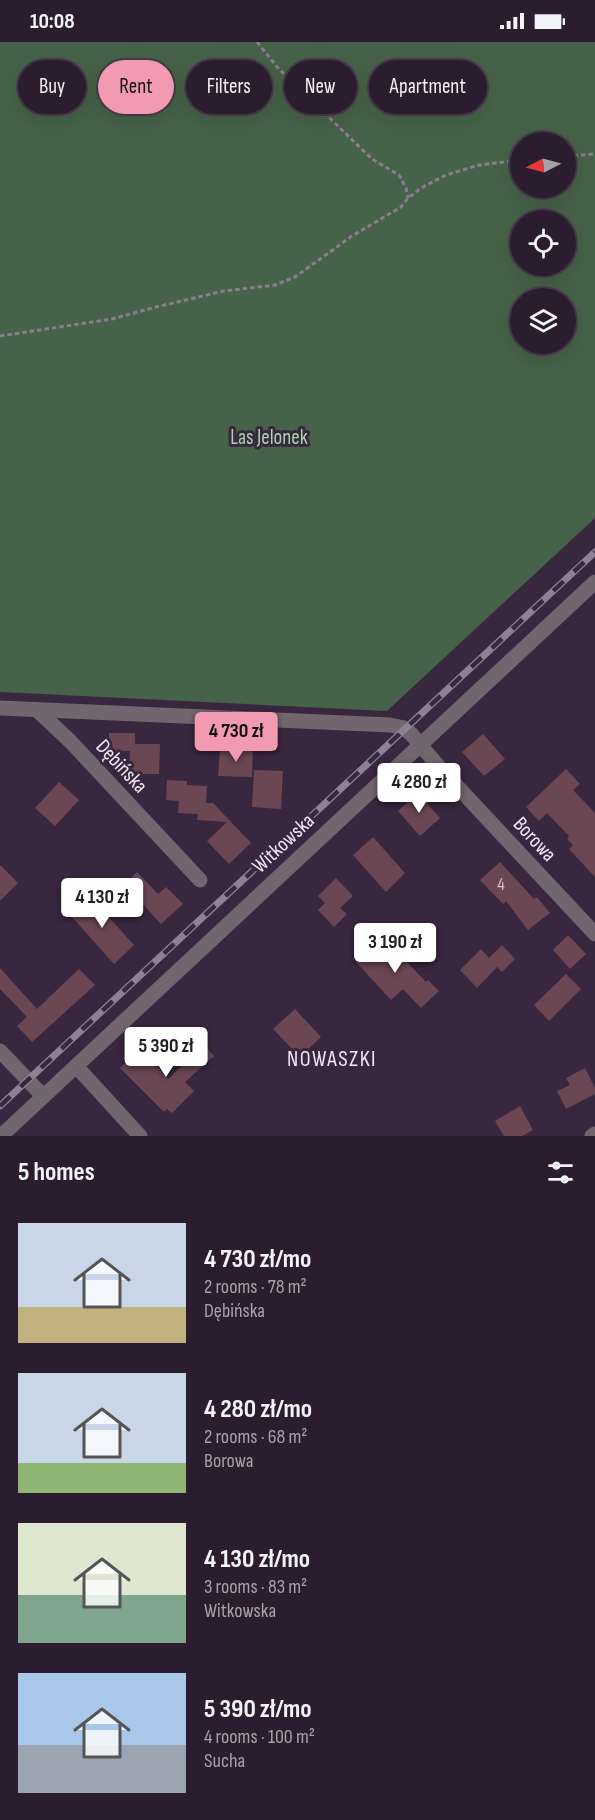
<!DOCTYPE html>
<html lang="en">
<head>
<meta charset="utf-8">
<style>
	:root { --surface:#2b1d2f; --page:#332637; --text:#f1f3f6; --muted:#a6a2aa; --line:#473b4b; --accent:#f19ab2 }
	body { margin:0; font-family:"Sofia Sans Condensed",sans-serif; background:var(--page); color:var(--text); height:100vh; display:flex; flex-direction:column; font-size:22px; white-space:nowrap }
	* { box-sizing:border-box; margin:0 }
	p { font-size:20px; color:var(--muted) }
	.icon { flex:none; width:33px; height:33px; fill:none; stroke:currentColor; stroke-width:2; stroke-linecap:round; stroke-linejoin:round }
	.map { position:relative; height:1094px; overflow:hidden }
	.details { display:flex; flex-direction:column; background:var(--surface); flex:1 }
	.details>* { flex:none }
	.banner { position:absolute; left:18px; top:18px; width:560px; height:54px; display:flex; gap:12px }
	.needle { width:39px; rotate:264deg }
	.controls { position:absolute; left:510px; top:90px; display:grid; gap:12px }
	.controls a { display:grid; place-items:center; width:66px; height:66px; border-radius:50%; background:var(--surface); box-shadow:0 6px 24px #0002,0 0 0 2px var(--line); font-size:30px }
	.price { position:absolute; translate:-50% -51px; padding:0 14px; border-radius:6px; background:#fff; color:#222; font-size:20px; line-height:39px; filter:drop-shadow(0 2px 3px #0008) }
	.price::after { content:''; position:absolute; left:50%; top:36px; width:18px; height:14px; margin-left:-9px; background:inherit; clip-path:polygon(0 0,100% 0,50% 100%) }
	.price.current { background:var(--accent); color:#111 }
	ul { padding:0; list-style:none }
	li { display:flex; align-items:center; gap:18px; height:150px; padding:0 18px }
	li span { display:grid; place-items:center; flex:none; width:168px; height:120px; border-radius:0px; color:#555 }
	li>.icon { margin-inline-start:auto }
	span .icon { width:72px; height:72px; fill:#fffc; stroke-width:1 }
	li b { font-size:26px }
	h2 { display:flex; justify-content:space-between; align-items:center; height:72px; padding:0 18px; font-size:26px }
	.tag { padding:0 21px; border-radius:27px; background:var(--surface); box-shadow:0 6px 24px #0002,0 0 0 2px var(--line); font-size:21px; line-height:54px }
	.tag.current { background:var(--accent); color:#111 }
	.status { display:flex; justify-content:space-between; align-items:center; height:42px; padding:0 30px; background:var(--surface); direction:ltr }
	.status svg { height:16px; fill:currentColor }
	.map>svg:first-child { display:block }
	.forest { fill:#466248; fill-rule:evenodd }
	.building { fill:#6b4754 }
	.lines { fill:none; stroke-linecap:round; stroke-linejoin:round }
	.path { stroke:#8b7c91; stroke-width:3; stroke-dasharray:4.5 3; stroke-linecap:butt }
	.minor { stroke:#72656e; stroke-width:15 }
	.tertiary { stroke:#72656e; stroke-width:15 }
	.rail-casing { stroke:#8f8195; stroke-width:7 }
	.rail { stroke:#39273f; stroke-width:4.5; stroke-dasharray:14; stroke-linecap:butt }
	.labels { text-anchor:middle; stroke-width:6; stroke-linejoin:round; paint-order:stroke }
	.number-label { font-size:18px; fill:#d0bece }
	.park-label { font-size:21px; fill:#a4d6a7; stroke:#39273f }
	.street-label { font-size:21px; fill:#f1e6f6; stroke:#39273f }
	.neighbourhood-label { font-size:22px; letter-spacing:1.5px; fill:#f1e6f6; stroke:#39273f }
</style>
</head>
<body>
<div class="status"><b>10:08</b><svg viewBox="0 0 49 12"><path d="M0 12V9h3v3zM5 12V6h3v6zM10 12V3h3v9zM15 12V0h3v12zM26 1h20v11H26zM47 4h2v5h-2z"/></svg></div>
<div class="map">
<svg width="595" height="1094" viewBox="0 0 595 1094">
	<rect width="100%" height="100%" fill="#39273f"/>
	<path class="forest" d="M0 0H595V476L387 669 0 650ZM520 100H566V146H520ZM520 178H566V224H520ZM520 256H566V302H520Z"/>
	<path class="building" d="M109 691H135V702H160L159 732H129L130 709H108Z
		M483 692 505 717 484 734 462 710Z
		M220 706 253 707 252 735 218 734Z
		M566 727 580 742 573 748 595 771V835L569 807 573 803 567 797 569 794 547 771 539 779 526 765Z
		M254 728 283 729 281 767 252 765Z
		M167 738 187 739V743L207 744 206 761H213L251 801 229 822 207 799 227 780 197 778 198 772 178 771 179 759 166 758Z
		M59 740 79 758 55 784 35 766Z
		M419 750 429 760 427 762 440 776 420 794 398 769Z
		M373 795 405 831 386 850 353 813Z
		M500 820 534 857 537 855 550 871 528 888 506 859 503 862 480 838Z
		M0 823 18 841 0 859Z
		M137 830 158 852 166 845 183 862 161 882 124 842Z
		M336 836 353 854 340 866 347 872 334 885 318 868 325 861 318 854Z
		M92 851 108 868 105 871 134 903 114 922 72 875 80 868 77 865Z
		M568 893 586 912 570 927 553 908Z
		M383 895 426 940 428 938 439 949 421 966 403 947 391 958 356 920Z
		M502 903 515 917 502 930 497 925 477 946 460 928 481 907 489 916Z
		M0 926 37 967 79 927 95 943 32 1000 17 984 27 975 0 947Z
		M566 932 581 947 549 979 534 963Z
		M295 967 321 995 300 1015 273 987Z
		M201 1000 214 1014 185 1040 194 1049 172 1071 167 1067 164 1070 120 1026 141 1006 168 1037 192 1014 189 1011Z
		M585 1026 595 1046V1052L566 1067 557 1049 570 1043 566 1036Z
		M520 1064 533 1088 522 1094H504L495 1079Z"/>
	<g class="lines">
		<path class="path" d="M257 0 278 26 372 117 399 133 406 146 408 156
			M566 114 595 112
			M0 294 112 277 156 265 224 249 275 243 295 235 352 194 401 165 408 156 421 146 446 133 479 123 520 118"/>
		<path class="minor" d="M0 666 390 683 404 686 412 693 439 725 595 892
			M37 668 70 699 200 838
			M0 1009 43 1054
			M76 1024 140 1094
			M592 1094 595 1092"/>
		<path class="tertiary" d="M1 1094 595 540"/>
		<g class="rail-casing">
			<path id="rail" d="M0 1064 595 510"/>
		</g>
		<use href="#rail" class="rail"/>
	</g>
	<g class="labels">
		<g class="number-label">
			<text x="501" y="848">4</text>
		</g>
		<g class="park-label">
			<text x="269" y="402">Las Jelonek</text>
		</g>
		<g class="street-label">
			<text transform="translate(122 724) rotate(47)" y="7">Dębińska</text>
			<text transform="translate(535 797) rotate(47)" y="7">Borowa</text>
			<text transform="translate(283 801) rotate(-43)" y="7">Witkowska</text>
		</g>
		<g class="neighbourhood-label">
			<text x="332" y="1024">NOWASZKI</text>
		</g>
	</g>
</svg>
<div class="controls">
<a><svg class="needle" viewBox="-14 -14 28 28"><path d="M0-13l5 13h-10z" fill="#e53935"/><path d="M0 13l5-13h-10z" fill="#a6a2aa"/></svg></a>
<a><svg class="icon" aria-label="locate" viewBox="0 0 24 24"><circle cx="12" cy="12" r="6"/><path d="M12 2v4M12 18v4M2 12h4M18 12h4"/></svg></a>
<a><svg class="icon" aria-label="layers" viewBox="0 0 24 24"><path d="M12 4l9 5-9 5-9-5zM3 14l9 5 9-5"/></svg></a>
</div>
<b class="price current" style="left:236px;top:721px">4 730 zł</b>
<b class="price" style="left:419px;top:772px">4 280 zł</b>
<b class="price" style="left:102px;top:887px">4 130 zł</b>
<b class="price" style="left:395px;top:932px">3 190 zł</b>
<b class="price" style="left:166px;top:1036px">5 390 zł</b>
<div class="banner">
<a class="tag">Buy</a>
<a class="tag current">Rent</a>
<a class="tag">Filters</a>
<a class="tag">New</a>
<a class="tag">Apartment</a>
</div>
</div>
<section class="details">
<h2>5 homes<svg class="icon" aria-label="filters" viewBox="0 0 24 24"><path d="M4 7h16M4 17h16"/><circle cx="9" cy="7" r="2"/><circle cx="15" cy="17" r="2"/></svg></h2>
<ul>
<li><span style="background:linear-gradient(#c9d6e8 70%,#c2b280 0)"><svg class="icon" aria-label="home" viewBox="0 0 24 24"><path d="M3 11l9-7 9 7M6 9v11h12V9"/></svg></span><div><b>4 730 zł/mo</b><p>2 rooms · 78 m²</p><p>Dębińska</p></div></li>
<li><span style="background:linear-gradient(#c9d6e8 75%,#8fb573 0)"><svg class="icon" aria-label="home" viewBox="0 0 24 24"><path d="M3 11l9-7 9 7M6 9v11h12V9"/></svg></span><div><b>4 280 zł/mo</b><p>2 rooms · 68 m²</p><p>Borowa</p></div></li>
<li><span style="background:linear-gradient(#dfe7d0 60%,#7fa58c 0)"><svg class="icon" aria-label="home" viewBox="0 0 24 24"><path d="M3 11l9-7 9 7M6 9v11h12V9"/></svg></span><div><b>4 130 zł/mo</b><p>3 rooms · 83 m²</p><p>Witkowska</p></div></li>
<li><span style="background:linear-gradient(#a9c7e8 60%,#9aa5b1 0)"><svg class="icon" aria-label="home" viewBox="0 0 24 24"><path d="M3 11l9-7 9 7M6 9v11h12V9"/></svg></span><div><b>5 390 zł/mo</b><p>4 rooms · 100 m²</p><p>Sucha</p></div></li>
</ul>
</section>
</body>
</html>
